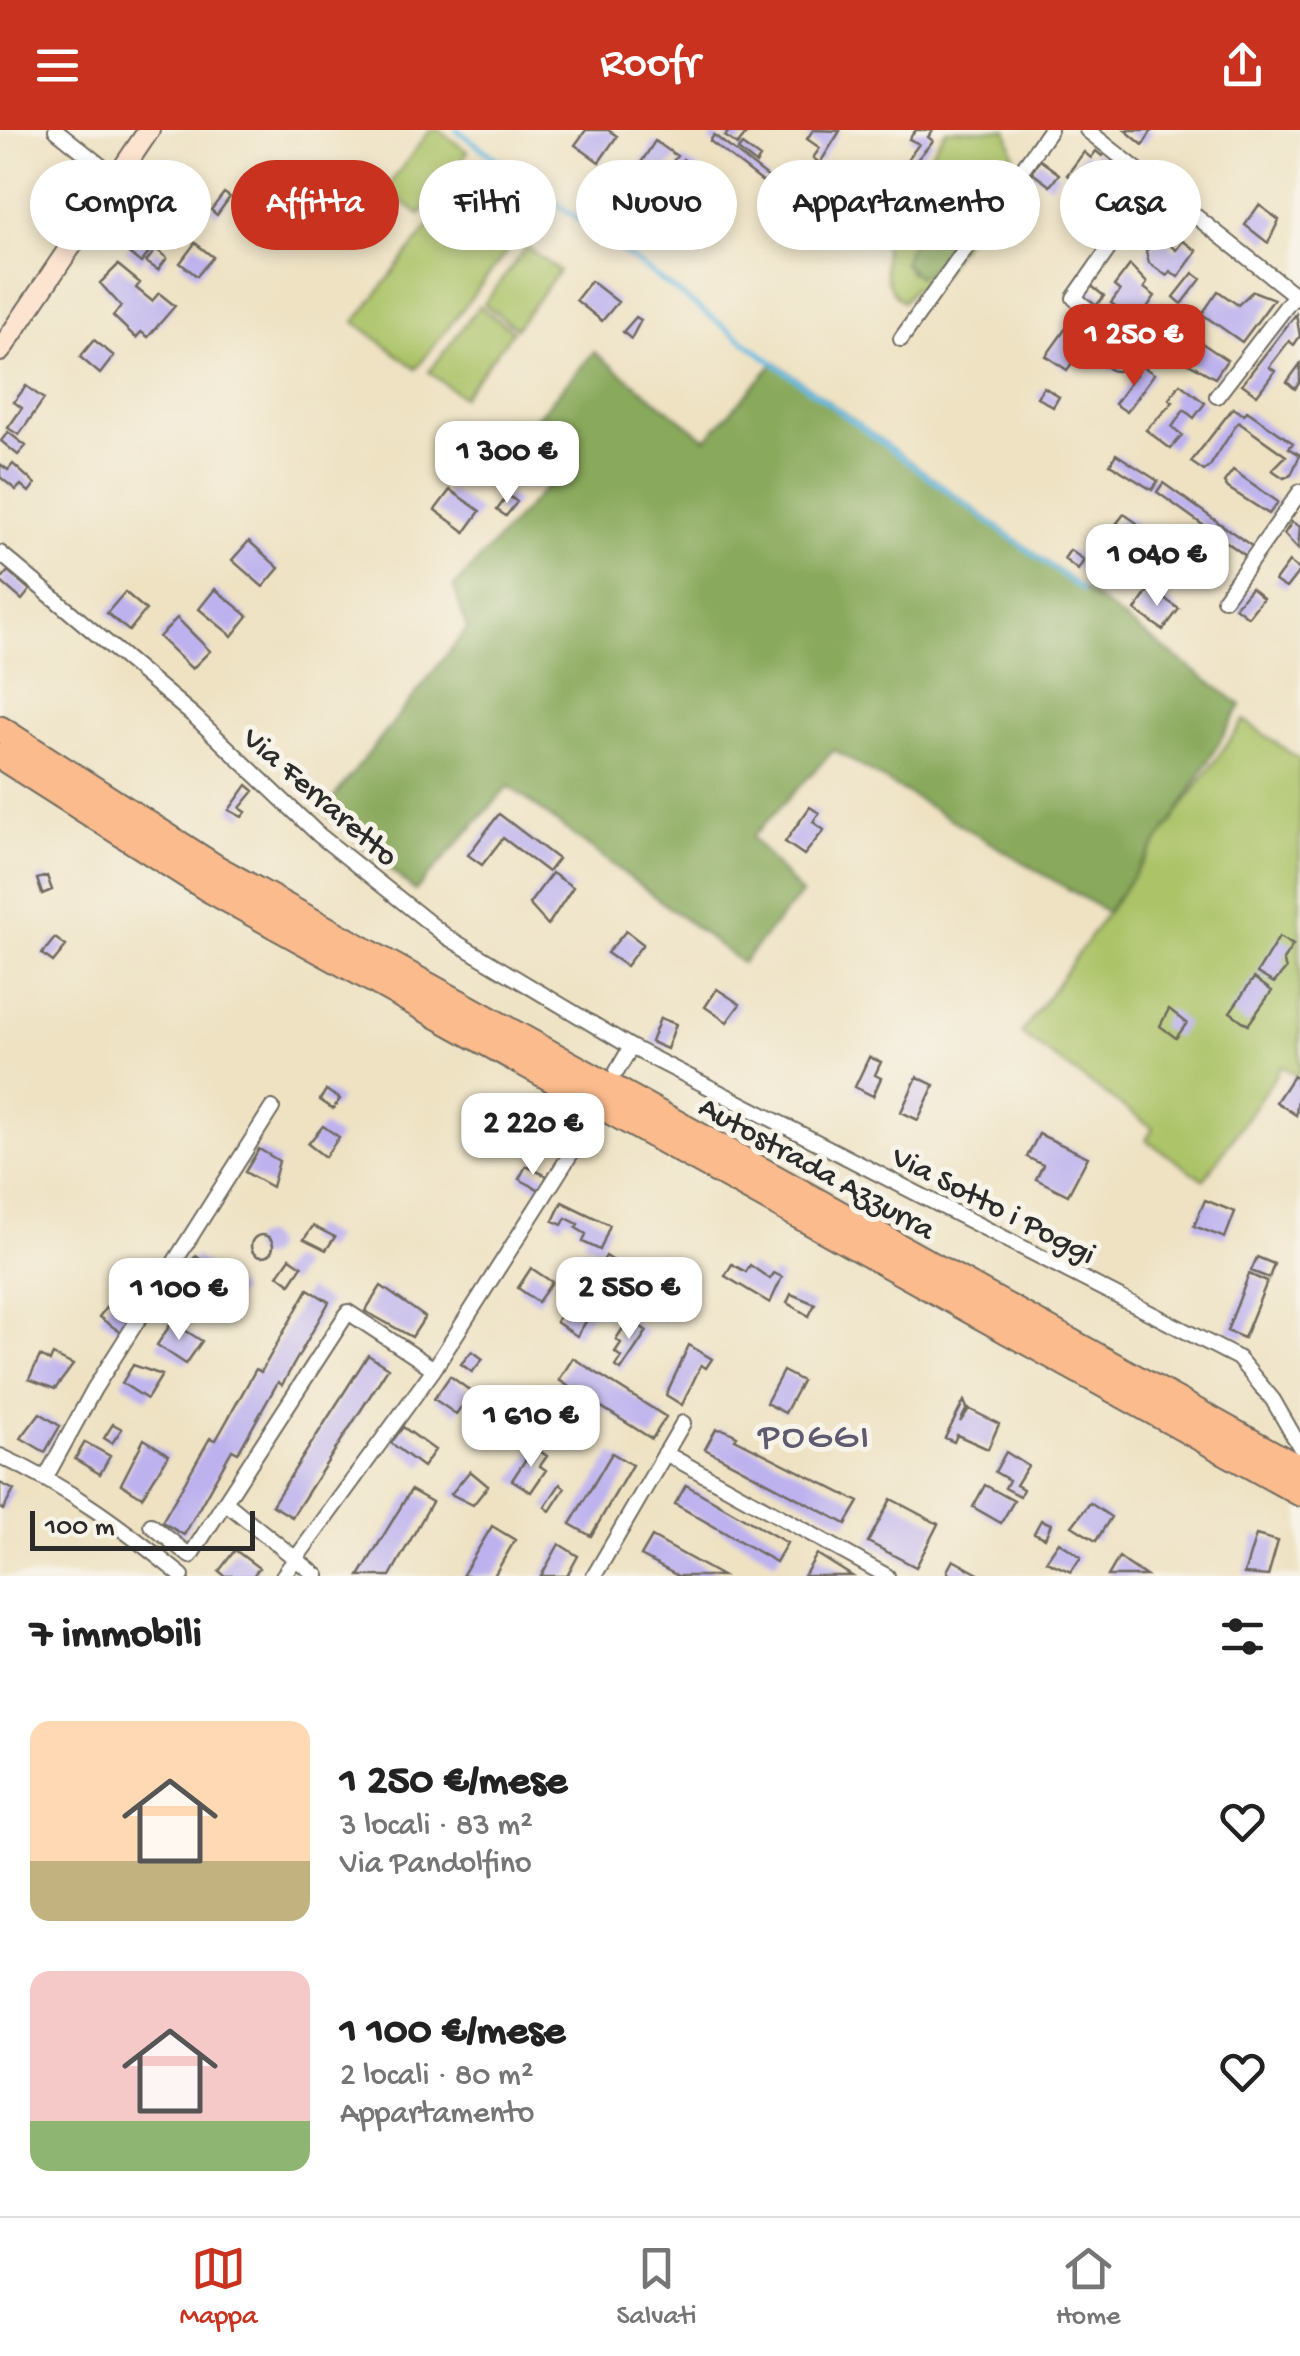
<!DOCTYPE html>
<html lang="it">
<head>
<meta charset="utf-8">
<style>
	:root { --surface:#fff; --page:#f2f2f2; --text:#222; --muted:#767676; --line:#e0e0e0; --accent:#c8321e }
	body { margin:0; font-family:"Gochi Hand",sans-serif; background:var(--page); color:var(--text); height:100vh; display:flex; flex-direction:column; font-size:38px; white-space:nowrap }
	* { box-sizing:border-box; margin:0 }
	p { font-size:32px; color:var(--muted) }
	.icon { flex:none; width:55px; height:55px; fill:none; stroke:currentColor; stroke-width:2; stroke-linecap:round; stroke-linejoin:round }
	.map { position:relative; height:1446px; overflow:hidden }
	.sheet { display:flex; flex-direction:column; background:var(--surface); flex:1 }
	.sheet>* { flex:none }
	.banner { position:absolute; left:30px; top:30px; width:1240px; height:90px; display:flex; gap:20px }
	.scale { position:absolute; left:30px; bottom:25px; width:225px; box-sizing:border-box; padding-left:10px; border:5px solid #2b2b2b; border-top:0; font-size:28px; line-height:35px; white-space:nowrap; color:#2b2b2b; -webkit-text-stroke:8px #f7f3e8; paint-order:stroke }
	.price { position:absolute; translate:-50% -85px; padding:0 22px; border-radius:20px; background:#fff; color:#222; font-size:32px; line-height:65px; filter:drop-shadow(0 2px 5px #0008) }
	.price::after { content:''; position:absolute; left:50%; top:60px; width:30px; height:22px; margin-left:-15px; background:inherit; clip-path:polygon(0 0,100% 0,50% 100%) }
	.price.selected { background:var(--accent); color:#fff }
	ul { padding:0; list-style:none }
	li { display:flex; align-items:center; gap:30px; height:250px; padding:0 30px }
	li span { display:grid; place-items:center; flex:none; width:280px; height:200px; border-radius:20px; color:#555 }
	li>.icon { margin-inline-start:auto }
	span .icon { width:120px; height:120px; fill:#fffc; stroke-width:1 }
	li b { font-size:42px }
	h2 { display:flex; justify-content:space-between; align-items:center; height:120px; padding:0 30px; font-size:42px }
	.tag { padding:0 35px; border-radius:45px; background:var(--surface); box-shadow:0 5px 15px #0003; font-size:35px; line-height:90px }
	.tag.selected { background:var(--accent); color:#fff }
	header { display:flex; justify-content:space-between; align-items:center; height:130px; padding:0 30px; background:var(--accent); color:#fff; font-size:45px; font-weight:600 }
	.dock { display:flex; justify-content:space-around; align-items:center; height:140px; border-top:2px solid var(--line); background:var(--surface); font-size:28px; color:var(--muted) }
	.dock a { display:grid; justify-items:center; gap:5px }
	.dock .selected { color:var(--accent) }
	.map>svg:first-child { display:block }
	.green { fill:#acc368; stroke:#6c774a; stroke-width:2.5; fill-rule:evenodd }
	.forest { fill:#89a95c; stroke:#5a6a44; stroke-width:2.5 }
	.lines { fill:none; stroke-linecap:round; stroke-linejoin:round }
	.stream { stroke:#67bae3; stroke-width:5 }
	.building { fill:#bdb2ee }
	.minor-casing { stroke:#6f6b60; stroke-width:18 }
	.secondary-casing { stroke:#6f6b60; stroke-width:24 }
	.motorway-casing { stroke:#6f6b60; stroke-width:29 }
	.minor { stroke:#fff; stroke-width:14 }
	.secondary { stroke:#fde4d1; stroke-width:20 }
	.motorway { stroke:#fbbb8c; stroke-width:25 }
	.labels { text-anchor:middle; stroke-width:10; stroke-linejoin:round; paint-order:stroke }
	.street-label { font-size:32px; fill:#2b2b2b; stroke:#f7f3e8 }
	.quarter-label { font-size:38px; letter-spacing:2.5px; fill:#5e5a6f; stroke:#f7f3e8 }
</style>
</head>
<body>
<header><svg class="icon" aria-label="menu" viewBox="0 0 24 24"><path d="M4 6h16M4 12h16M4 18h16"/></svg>Roofr<svg class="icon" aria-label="share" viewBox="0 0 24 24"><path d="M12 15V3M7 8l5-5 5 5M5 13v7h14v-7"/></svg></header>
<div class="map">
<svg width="1300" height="1446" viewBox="0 0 1300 1446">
	<rect width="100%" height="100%" fill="#f7f3e8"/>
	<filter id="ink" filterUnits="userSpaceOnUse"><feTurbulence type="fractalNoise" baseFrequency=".01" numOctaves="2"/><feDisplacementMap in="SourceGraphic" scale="20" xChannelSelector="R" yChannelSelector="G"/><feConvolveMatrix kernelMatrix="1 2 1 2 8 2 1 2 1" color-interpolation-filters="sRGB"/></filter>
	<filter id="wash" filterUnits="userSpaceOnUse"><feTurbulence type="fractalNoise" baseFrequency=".0048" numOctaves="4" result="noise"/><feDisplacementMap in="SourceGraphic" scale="40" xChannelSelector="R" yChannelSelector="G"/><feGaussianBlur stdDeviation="2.25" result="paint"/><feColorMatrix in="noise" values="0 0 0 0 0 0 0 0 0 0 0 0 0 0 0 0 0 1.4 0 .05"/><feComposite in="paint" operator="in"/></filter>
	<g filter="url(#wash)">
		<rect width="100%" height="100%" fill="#eee2c3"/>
		<path class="green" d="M430 0H439L468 22 420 85 386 59Z
			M946 0H1007L1014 25 1012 41 933 156 913 159 903 172C885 158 882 140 885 117L854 88 891 40 912 53ZM926 56C942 56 963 62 969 78L952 93 947 112 910 143 904 133 923 80Z
			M480 30 542 76 416 239 355 192Z
			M527 117 559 141 516 198 484 174Z
			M479 176 513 201 462 267 429 242Z
			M1244 590 1300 630V948L1282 936 1204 1050 1146 1010 1153 998 1021 904Z"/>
		<path class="forest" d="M926 55C941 54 964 63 969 78L951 93 942 131 918 147 904 133 923 80Z
			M594 222 706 309 775 232 1241 575 1174 689 1107 782 834 620 752 707 801 764 742 833 509 656 415 761 323 681 467 499 454 457 556 346 513 314Z"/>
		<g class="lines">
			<path class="stream" d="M457 0 1082 460"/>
		</g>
		<g id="blocks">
			<path class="building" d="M586 0H608L617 6 599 32 575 15Z
				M730 0 746 4 737 15 725 6Z
				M813 0 840 1 820 33 813 28 820 18 807 9Z
				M916 0H933L928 7 933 11 908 40 903 36 919 14 909 9Z
				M1125 0H1152L1143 15Z
				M714 5 769 48 764 53 710 11Z
				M655 11 677 26 652 58 633 45Z
				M742 15 760 28 756 34 738 20Z
				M1096 21 1102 26 1107 21 1115 28 1099 50 1092 45 1083 57 1067 45 1084 22 1091 28Z
				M683 29 700 40 695 47 678 36Z
				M1040 30 1059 44 1050 56 1031 42Z
				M793 46 804 53 789 78 777 71Z
				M69 47 82 57 72 71 59 61Z
				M224 63 230 67 217 85 211 80Z
				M1169 68 1180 77 1160 105 1148 97 1159 81 1162 84Z
				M1259 75 1279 90 1268 113 1245 95Z
				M160 77 175 88 141 133 126 121Z
				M1159 107 1176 120 1183 111 1197 121 1178 147 1170 141 1167 146 1149 133 1146 121Z
				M195 113 213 127 197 146 180 133Z
				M156 119 167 128 158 140 146 132Z
				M118 135 140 153 136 158 152 171 159 163 175 176 148 207 141 202 136 208 113 186 121 176 100 153Z
				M1130 135 1147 153 1144 158 1155 166 1137 192 1111 173 1120 161 1114 156Z
				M1193 143 1201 149 1182 174 1174 167Z
				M591 151 618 172 602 191 576 170Z
				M1089 154 1104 166 1096 176 1081 164Z
				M1218 161 1238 175 1253 161 1274 169 1242 212 1202 184Z
				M1165 177 1173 183 1160 200 1152 194Z
				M1296 184 1300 206 1294 215 1289 211 1269 237 1275 241 1257 265 1242 254Z
				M636 187 641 190 631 209 623 202Z
				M1066 198 1085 215 1067 240 1046 226Z
				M1181 199 1227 230 1215 248 1171 223 1169 217Z
				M94 210 114 226 100 244 80 227Z
				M1103 228a13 13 0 1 1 26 0a13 13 0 1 1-26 0Z
				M1300 234V252L1295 259 1287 252Z
				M1142 236 1154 244 1127 282 1115 274Z
				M1180 254 1205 273 1194 288 1184 280 1172 297 1182 305 1171 319 1146 300 1173 272 1169 269Z
				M26 256 44 269 19 305 8 298 22 278 14 272Z
				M1044 257 1059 267 1053 277 1037 267Z
				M1233 278 1244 285 1247 281 1293 313 1289 318 1300 325 1291 345 1284 348 1272 340 1286 326 1238 292 1210 336 1204 341 1191 332Z
				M8 302 26 316 18 325 1 311Z
				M1116 324 1158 351 1152 360 1110 334Z
				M0 334 8 340 13 334 35 354 29 362 21 355 16 360 0 347Z
				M1233 340 1278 372 1269 384 1228 358 1224 352Z
				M1163 353 1253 417 1246 426 1157 362Z
				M450 360 480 381 465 402 435 380Z
				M508 365 517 372 506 386 497 380Z
				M1124 384 1137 393 1131 402 1117 393Z
				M1292 392 1300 397 1298 419 1284 404Z
				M249 411 279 438 263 457 232 430Z
				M1070 420 1084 430 1078 440 1064 429Z
				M1289 432 1300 440 1286 458 1275 451Z
				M8 441 30 460 22 470 0 451Z
				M1150 458 1179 479 1163 500 1135 480Z
				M1251 458 1263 468 1248 487 1235 477Z
				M215 459 248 486 232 506 199 479Z
				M125 462 146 480 129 501 107 483Z
				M177 488 210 521 192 539 159 507Z
				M247 655 254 661 240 678 246 682 242 687 229 680Z
				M810 677 819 683 813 692 824 700 804 725 785 712Z
				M499 684 558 729 548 742 503 708 482 735 468 725Z
				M552 743 573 757 548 795 529 774Z
				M47 746 52 760 42 764 37 749Z
				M626 801 643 814 626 836 607 823Z
				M1279 807 1293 815 1283 830 1286 839 1274 853 1257 843Z
				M55 808 66 816 53 832 42 824Z
				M1254 848 1272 861 1248 895 1230 882Z
				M717 859 740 874 727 892 705 877Z
				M1169 879 1187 893 1176 908 1160 896Z
				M660 888 676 894 667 919 651 912Z
				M869 927 881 932 875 945 881 948 873 966 855 957Z
				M1293 946 1300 951 1296 985 1276 972Z
				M917 947 934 955 918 990 901 982Z
				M326 960 340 969 333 979 320 970Z
				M520 994 537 1004 527 1021 510 1009Z
				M323 996 339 1007 325 1027 308 1014Z
				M1039 1004 1088 1027 1068 1065 1036 1049 1043 1035 1027 1027Z
				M259 1019 279 1031 272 1057 245 1042Z
				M526 1036 547 1046 540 1060 519 1049Z
				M1205 1070 1235 1082 1225 1108 1194 1096Z
				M562 1072 610 1095 600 1120 583 1112 586 1104 576 1098 578 1094 566 1088 562 1095 553 1091Z
				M313 1096 335 1107 326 1120 304 1109Z
				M251 1116a11 11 0 1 1 22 0a11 11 0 1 1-22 0Z
				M196 1126 241 1160 234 1170 188 1135Z
				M606 1126 631 1142 623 1154 598 1139Z
				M1257 1127 1274 1134 1269 1148 1251 1141Z
				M290 1128 302 1136 290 1154 278 1145Z
				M658 1134 681 1146 669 1169 656 1162 650 1172 639 1166Z
				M732 1134 746 1142 750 1135 770 1149 774 1143 782 1147 770 1173 725 1146Z
				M531 1138 552 1152 538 1172 518 1158Z
				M1249 1144 1267 1152 1244 1208 1227 1201Z
				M381 1156 425 1187 412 1207 365 1181Z
				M308 1159 329 1172 282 1255 278 1252 238 1323 232 1320 184 1405 162 1392 210 1308 216 1310 256 1239 261 1242Z
				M575 1161 595 1177 577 1206 556 1192Z
				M173 1164 187 1173 182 1182 167 1173Z
				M791 1164 815 1174 809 1186 787 1173Z
				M113 1168 122 1174 124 1171 137 1185 123 1204 99 1187Z
				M629 1189 647 1201 621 1240 615 1236 621 1227 615 1222 621 1213 616 1209Z
				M172 1192 202 1211 186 1234 157 1215Z
				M689 1215 712 1229 706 1238 701 1235 682 1275 666 1265Z
				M472 1221 483 1229 472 1242 461 1234Z
				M53 1225 73 1235 55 1259 29 1249 40 1226 50 1231Z
				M368 1225 388 1238 292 1387 272 1375Z
				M573 1228 666 1287 652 1309 559 1250Z
				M133 1235 162 1245 147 1269 122 1253Z
				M783 1241 802 1251 785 1283 766 1273Z
				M450 1246 472 1262 456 1284 434 1269Z
				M964 1271 967 1278 960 1292 969 1279 999 1294 988 1319 957 1305 954 1312 945 1308Z
				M40 1283 60 1296 45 1322 21 1308Z
				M113 1294 122 1299 112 1313 104 1308Z
				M403 1297 435 1320 423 1337 391 1313Z
				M716 1299 725 1300 737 1306 735 1309 859 1372 846 1394 705 1319Z
				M144 1309 169 1325 142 1367 121 1354Z
				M85 1312 110 1326 100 1344 75 1329Z
				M534 1317 547 1326 540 1336 546 1340 531 1362 512 1350Z
				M1006 1322 1028 1336 1016 1355 1023 1359 1020 1366 1005 1358 1009 1350 995 1342Z
				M612 1323 632 1335 591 1406 570 1394Z
				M470 1341 488 1356 473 1375 451 1364Z
				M0 1353 14 1360 3 1380 0 1378Z
				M560 1354 565 1358 550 1381 545 1377Z
				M686 1355 787 1413 776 1432 675 1374Z
				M985 1355 1014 1371 1001 1393 973 1377Z
				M411 1360 432 1372 390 1446H359Z
				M891 1369 938 1394 916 1437 868 1412Z
				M1090 1373 1111 1387 1096 1411 1072 1396Z
				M1041 1390 1051 1394 1045 1408 1034 1403Z
				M492 1396 515 1410 494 1446H462Z
				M1256 1405 1278 1411 1268 1446 1244 1444Z
				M652 1407 722 1446H678L641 1426Z
				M1059 1412 1081 1427 1071 1442 1046 1431Z
				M559 1414 578 1426 567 1446H541Z
				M235 1420 259 1438 253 1446H225L219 1441Z
				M817 1424 852 1446H804Z
				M1119 1427 1128 1434 1146 1446H1108Z
				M953 1430 982 1446H950L947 1441Z"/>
		</g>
	</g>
	<g filter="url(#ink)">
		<use href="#blocks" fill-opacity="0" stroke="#6f6b60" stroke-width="2.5"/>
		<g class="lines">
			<g class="minor-casing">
				<path id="minor" d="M56 0 116 48
					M1087 0 1300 169
					M901 209 1050 0
					M1141 221 1074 168 1154 54
					M1217 266 1295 165
					M0 423 194 586 319 705 447 807 631 917 1238 1228 1273 1270 1300 1317
					M1224 469 1300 362
					M617 941 631 917
					M665 1323 887 1446
					M0 1326C69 1357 124 1399 182 1446
					M46 1347 94 1259 272 978
					M225 1372 317 1446
					M151 1395 190 1426 348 1182 434 1239
					M283 1446 434 1239 591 992
					M594 1446 683 1293"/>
			</g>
			<g class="secondary-casing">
				<path id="secondary" d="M0 221 149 0"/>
			</g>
			<g class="motorway-casing">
				<path id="motorway" d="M0 599 218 739 1300 1339
					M0 626 207 758 1300 1363"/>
			</g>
			<use href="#minor" class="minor"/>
			<use href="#secondary" class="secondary"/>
			<use href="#motorway" class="motorway"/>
		</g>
	</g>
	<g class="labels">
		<g class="street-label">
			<text transform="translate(322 665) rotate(41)" y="11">Via Ferraretto</text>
			<text transform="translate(818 1036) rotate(29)" y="11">Autostrada Azzurra</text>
			<text transform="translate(995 1073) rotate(27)" y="11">Via Sotto i Poggi</text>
		</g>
		<g class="quarter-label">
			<text x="815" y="1316">POGGI</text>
		</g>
	</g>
</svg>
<div class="scale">100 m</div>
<b class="price selected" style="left:1134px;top:259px">1 250 €</b>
<b class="price" style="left:507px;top:376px">1 300 €</b>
<b class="price" style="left:1157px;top:479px">1 040 €</b>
<b class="price" style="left:533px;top:1048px">2 220 €</b>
<b class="price" style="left:629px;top:1212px">2 550 €</b>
<b class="price" style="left:179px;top:1213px">1 100 €</b>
<b class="price" style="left:531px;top:1340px">1 610 €</b>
<div class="banner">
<a class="tag">Compra</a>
<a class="tag selected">Affitta</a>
<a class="tag">Filtri</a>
<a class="tag">Nuovo</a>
<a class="tag">Appartamento</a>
<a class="tag">Casa</a>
</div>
</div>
<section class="sheet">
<h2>7 immobili<svg class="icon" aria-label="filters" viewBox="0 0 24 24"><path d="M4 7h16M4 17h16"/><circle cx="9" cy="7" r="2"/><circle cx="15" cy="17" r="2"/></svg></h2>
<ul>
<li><span style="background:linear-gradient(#ffd9b3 70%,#c2b280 0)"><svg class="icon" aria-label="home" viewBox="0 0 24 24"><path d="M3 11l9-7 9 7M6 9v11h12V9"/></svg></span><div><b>1 250 €/mese</b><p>3 locali · 83 m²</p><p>Via Pandolfino</p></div><svg class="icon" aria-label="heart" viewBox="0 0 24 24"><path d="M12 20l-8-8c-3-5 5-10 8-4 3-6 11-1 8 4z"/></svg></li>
<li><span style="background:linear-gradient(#f6c9c9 75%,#8fb573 0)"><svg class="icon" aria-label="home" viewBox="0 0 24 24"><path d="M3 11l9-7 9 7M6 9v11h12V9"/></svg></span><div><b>1 100 €/mese</b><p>2 locali · 80 m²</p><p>Appartamento</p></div><svg class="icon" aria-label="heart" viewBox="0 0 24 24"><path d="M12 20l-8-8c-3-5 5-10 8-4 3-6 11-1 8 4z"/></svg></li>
</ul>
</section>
<nav class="dock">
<a class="selected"><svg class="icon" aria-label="map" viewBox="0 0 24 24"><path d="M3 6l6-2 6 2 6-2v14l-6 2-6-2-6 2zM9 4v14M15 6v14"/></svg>Mappa</a>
<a><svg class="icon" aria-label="saved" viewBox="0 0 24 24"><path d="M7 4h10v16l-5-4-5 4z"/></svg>Salvati</a>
<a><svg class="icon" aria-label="home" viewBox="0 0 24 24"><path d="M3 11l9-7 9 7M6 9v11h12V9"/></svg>Home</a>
</nav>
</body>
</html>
